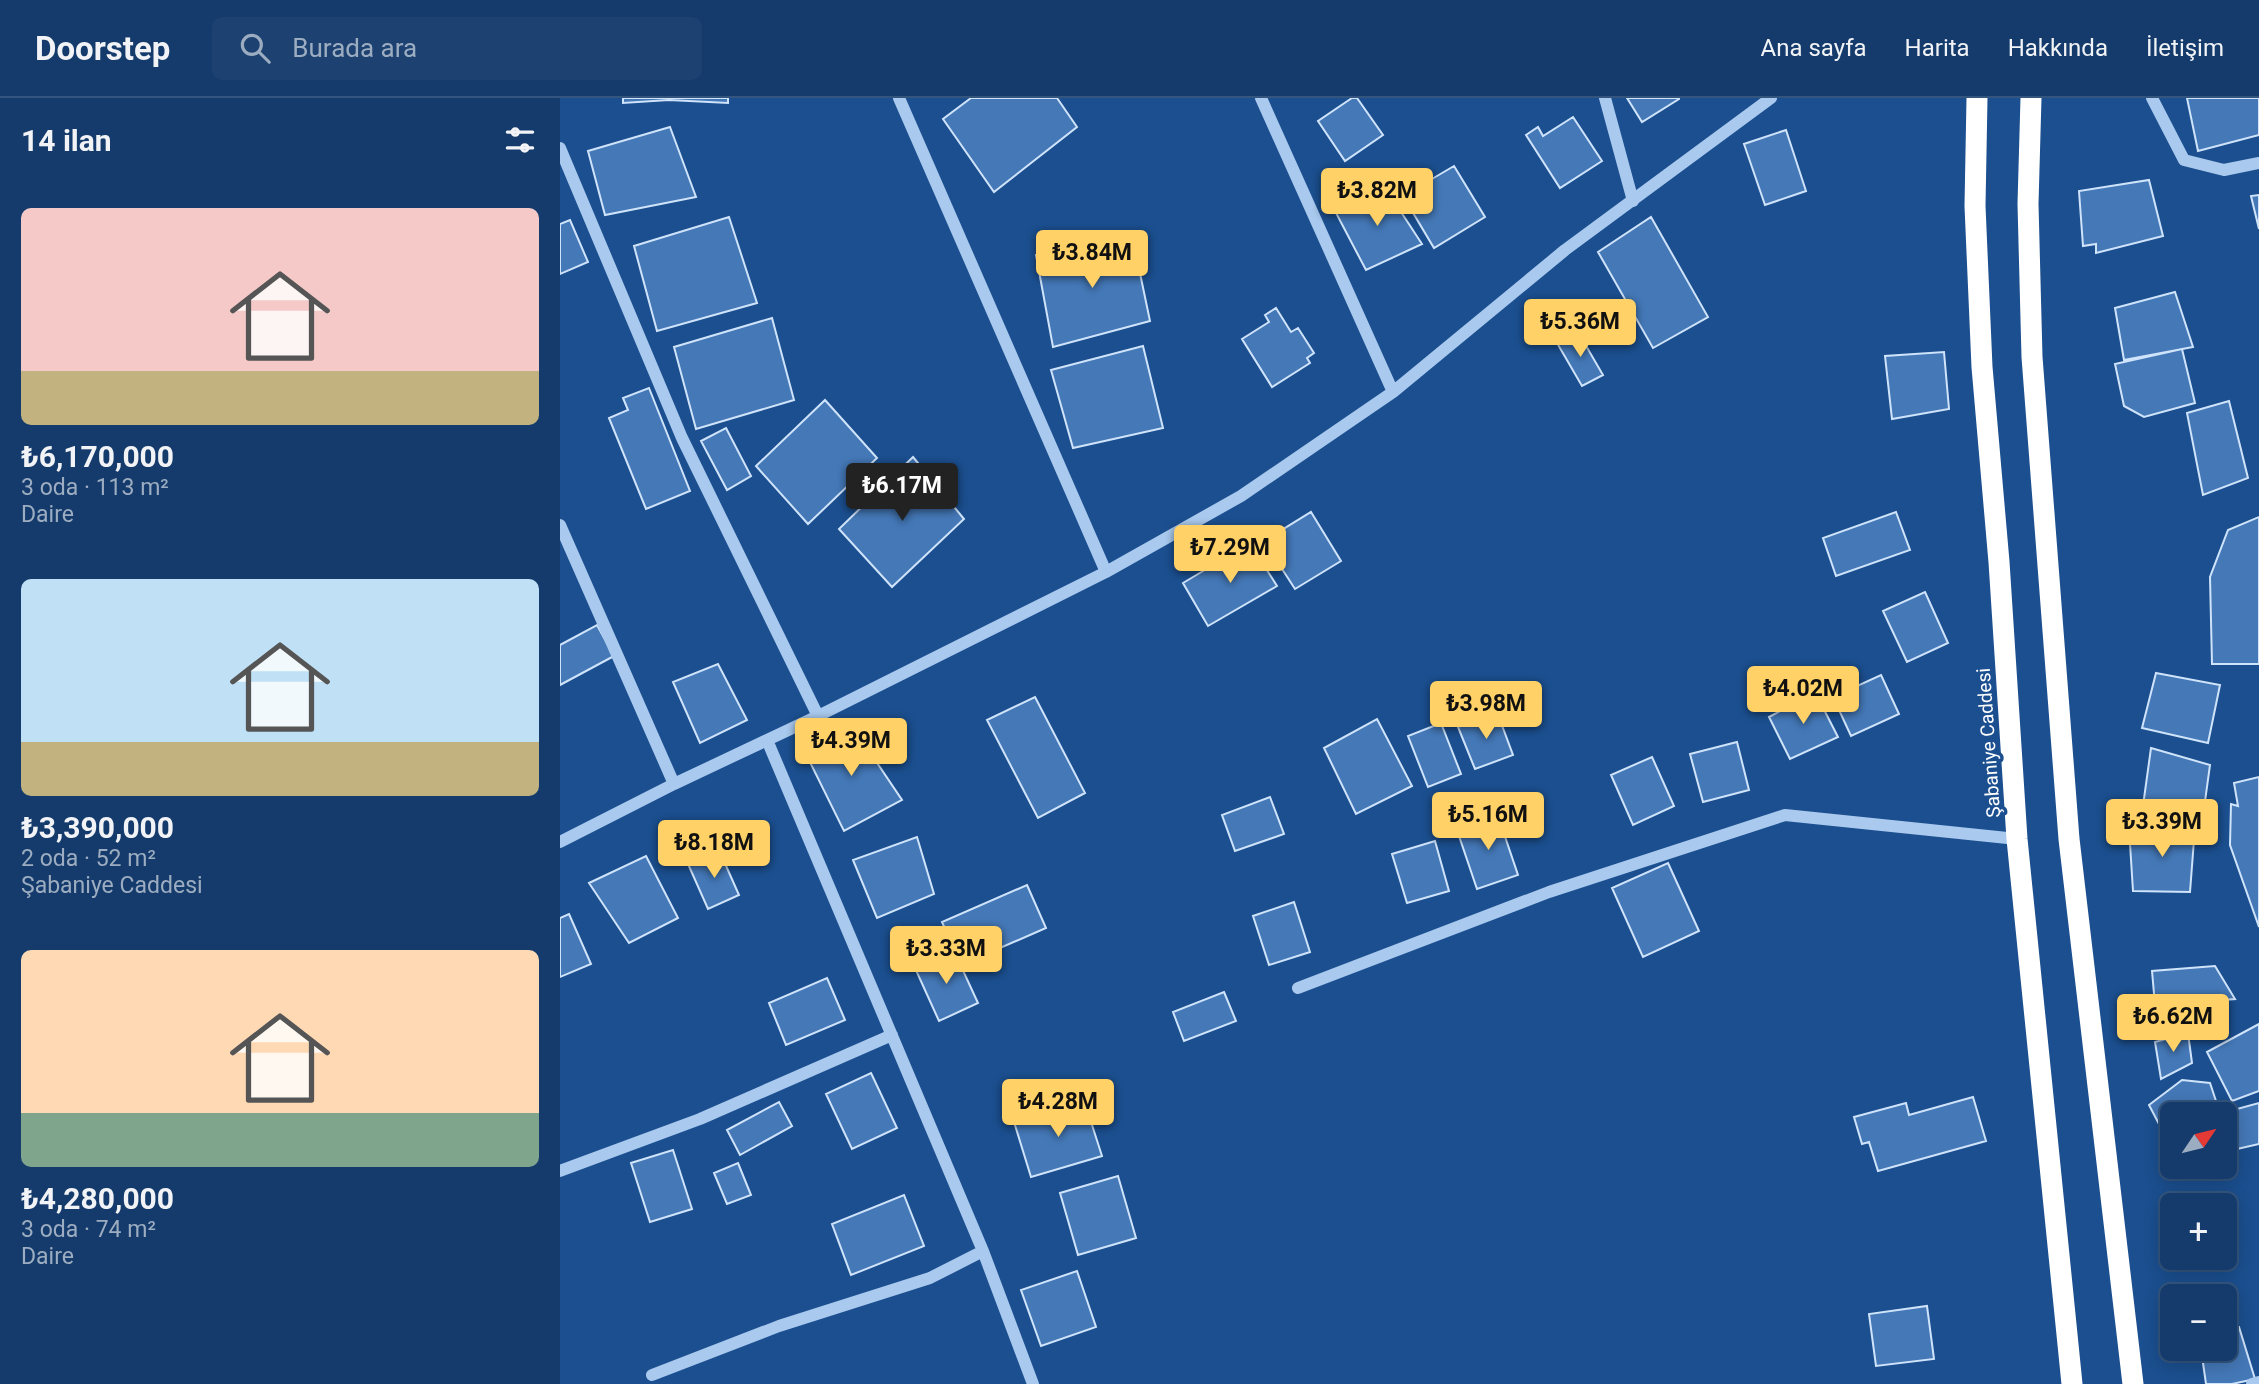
<!DOCTYPE html>
<html lang="tr">
<head>
<meta charset="utf-8">
<style>
	:root { --surface:#143b6b; --page:#1d4271; --text:#f1f3f6; --muted:#9dadc1; --line:#33557e; --accent:#ffd166 }
	body { margin:0; font-family:Roboto,sans-serif; background:var(--page); color:var(--text); height:100vh; display:flex; flex-direction:column; font-size:26px; white-space:nowrap }
	* { box-sizing:border-box; margin:0 }
	p { font-size:23px; color:var(--muted) }
	.icon { flex:none; width:38px; height:38px; fill:none; stroke:currentColor; stroke-width:2; stroke-linecap:round; stroke-linejoin:round }
	.map { position:relative; flex:1; overflow:hidden }
	.drawer { display:flex; flex-direction:column; background:var(--surface); width:560px }
	.drawer>* { flex:none }
	.needle { width:46px; rotate:55deg }
	.controls { position:absolute; left:1600px; top:1004px; display:grid; gap:14px }
	.controls a { display:grid; place-items:center; width:77px; height:77px; border-radius:10px; background:var(--surface); box-shadow:0 4px 18px #0003,0 0 0 2px var(--line); font-size:35px }
	.price { position:absolute; translate:-50% -60px; padding:0 16px; border-radius:7px; background:var(--accent); color:#111; font-size:23px; line-height:46px; filter:drop-shadow(0 2px 4px #0008) }
	.price::after { content:''; position:absolute; left:50%; top:42px; width:21px; height:16px; margin-left:-10px; background:inherit; clip-path:polygon(0 0,100% 0,50% 100%) }
	.price.on { background:#222; color:#fff }
	ul { padding:0; list-style:none }
	li { display:grid; align-content:center; gap:14px; height:371px; padding:0 21px }
	li span { display:grid; place-items:center; height:217px; border-radius:10px; color:#555 }
	li>.icon { margin-inline-start:auto }
	span .icon { width:126px; height:126px; fill:#fffc; stroke-width:1 }
	li b { font-size:30px }
	h2 { display:flex; justify-content:space-between; align-items:center; height:84px; padding:0 21px; font-size:30px }
	header { display:flex; align-items:center; gap:42px; box-sizing:border-box; height:98px; padding:0 35px; background:var(--surface); border-bottom:2px solid var(--line) }
	header strong { font-size:33px }
	nav { display:flex; gap:38px; margin-inline-start:auto; font-size:24px }
	.search { width:490px; height:63px; background:var(--page); display:flex; align-items:center; gap:18px; box-sizing:border-box; padding:0 24px; border-radius:10px; color:var(--muted); font-size:26px }
	main { display:flex; flex:1; min-height:0 }
	.map>svg:first-child { display:block }
	.building { fill:#4478b7; stroke:#cfe3fa; stroke-width:2 }
	.lines { fill:none; stroke-linecap:round; stroke-linejoin:round }
	.minor { stroke:#a9c9ee; stroke-width:12 }
	.highway { stroke:#fff; stroke-width:21 }
	.labels { text-anchor:middle; stroke-width:7; stroke-linejoin:round; paint-order:stroke }
	.street-label { font-size:19px; fill:#fff; stroke:#1b4f8f }
</style>
</head>
<body>
<header>
<strong>Doorstep</strong>
<div class="search"><svg class="icon" aria-label="search" viewBox="0 0 24 24"><circle cx="10" cy="10" r="6"/><path d="M15 15l6 6"/></svg>Burada ara</div>
<nav><a>Ana sayfa</a><a>Harita</a><a>Hakkında</a><a>İletişim</a></nav>
</header>
<main>
<section class="drawer">
<h2>14 ilan<svg class="icon" aria-label="filters" viewBox="0 0 24 24"><path d="M4 7h16M4 17h16"/><circle cx="9" cy="7" r="2"/><circle cx="15" cy="17" r="2"/></svg></h2>
<ul>
<li><span style="background:linear-gradient(#f6c9c9 75%,#c2b280 0)"><svg class="icon" aria-label="home" viewBox="0 0 24 24"><path d="M3 11l9-7 9 7M6 9v11h12V9"/></svg></span><div><b>₺6,170,000</b><p>3 oda · 113 m²</p><p>Daire</p></div></li>
<li><span style="background:linear-gradient(#bfe0f5 75%,#c2b280 0)"><svg class="icon" aria-label="home" viewBox="0 0 24 24"><path d="M3 11l9-7 9 7M6 9v11h12V9"/></svg></span><div><b>₺3,390,000</b><p>2 oda · 52 m²</p><p>Şabaniye Caddesi</p></div></li>
<li><span style="background:linear-gradient(#ffd9b3 75%,#7fa58c 0)"><svg class="icon" aria-label="home" viewBox="0 0 24 24"><path d="M3 11l9-7 9 7M6 9v11h12V9"/></svg></span><div><b>₺4,280,000</b><p>3 oda · 74 m²</p><p>Daire</p></div></li>
</ul>
</section>
<div class="map">
<svg width="1699" height="1286" viewBox="0 0 1699 1286">
	<rect width="100%" height="100%" fill="#1b4f8f"/>
	<path class="building" d="M63 0H168V5L109 2 63 5Z
		M411 0H497L517 29 434 94 383 21Z
		M792 0H797L823 37 785 63 758 23Z
		M1067 0H1119V1L1082 24Z
		M1627 0H1699V37L1638 53Z
		M1013 19 1042 63 1000 90 966 37 978 29 983 38Z
		M110 29 136 99 45 117 28 53Z
		M1226 32 1246 93 1205 107 1184 46Z
		M894 68 925 119 874 150 843 98Z
		M1589 82 1603 138 1536 155V146L1523 148 1519 93Z
		M824 88 862 146 806 172 775 113Z
		M1699 97V131L1691 98Z
		M169 119 197 205 97 233 74 148Z
		M1091 119 1148 219 1093 250 1038 154Z
		M10 122 28 164 0 176V126Z
		M572 137 590 223 493 249 476 157Z
		M1615 194 1633 249 1564 262 1555 210Z
		M716 210 731 234 738 230 754 255 747 260 750 265 712 289 682 241 709 224 705 217Z
		M212 220 234 302 136 331 114 249Z
		M1018 234 1043 277 1022 288 997 245Z
		M583 248 603 330 513 350 491 272Z
		M1622 251 1635 305 1584 319 1564 308 1555 266Z
		M1384 254 1389 311 1332 321 1325 258Z
		M89 290 130 393 86 411 49 320 68 312 63 300Z
		M265 302 317 360 248 426 196 368Z
		M1669 303 1688 380 1643 397 1627 315Z
		M166 330 191 378 167 392 141 343Z
		M353 359 404 421 332 489 279 431Z
		M751 414 781 463 735 491 704 443Z
		M1336 414 1350 452 1276 478 1263 440Z
		M1699 419V566H1652L1650 479 1668 432Z
		M690 445 717 488 648 528 623 485Z
		M1365 494 1388 545 1347 564 1323 513Z
		M37 527 54 558 0 587V547Z
		M158 566 187 622 140 645 113 584Z
		M1596 575 1660 587 1648 645 1582 630Z
		M1321 577 1339 616 1291 638 1273 599Z
		M1255 594 1278 639 1230 661 1209 619Z
		M475 599 525 695 478 720 427 622Z
		M937 614 953 657 915 671 898 629Z
		M817 621 852 688 796 716 764 650Z
		M881 625 901 676 868 689 848 638Z
		M293 629 342 702 284 733 243 650Z
		M1177 644 1189 692 1143 704 1130 656Z
		M1591 650 1650 667 1643 718 1582 715Z
		M1092 659 1114 708 1073 727 1051 677Z
		M1699 679V829L1670 747 1671 706 1678 708 1674 685Z
		M710 699 724 736 675 753 662 717Z
		M938 718 958 777 917 791 897 732Z
		M1635 729 1630 794 1573 793 1569 730Z
		M357 739 374 796 317 820 293 762Z
		M875 743 889 793 847 805 832 756Z
		M159 752 179 797 148 811 128 766Z
		M86 758 118 820 69 845 29 785Z
		M1108 765 1139 833 1083 859 1052 790Z
		M467 787 486 830 401 867 382 824Z
		M734 804 750 854 709 867 693 818Z
		M9 816 31 866 0 879V820Z
		M394 853 418 905 379 923 355 870Z
		M1655 868 1675 901 1595 907 1592 873Z
		M267 880 285 922 226 947 209 905Z
		M664 894 676 923 624 943 613 914Z
		M1699 926V993L1672 1003 1647 954Z
		M1628 935 1632 965 1601 981 1595 944Z
		M311 975 337 1030 292 1051 266 996Z
		M1622 982 1650 985 1658 1009 1632 1017H1612V1023L1599 1026 1589 1007Z
		M1413 999 1426 1043 1318 1073 1309 1044 1302 1046 1294 1019 1346 1005 1349 1017Z
		M524 1002 542 1058 471 1079 454 1024Z
		M219 1004 232 1028 180 1057 167 1032Z
		M1699 1005V1046L1664 1054V1017H1655Z
		M1612 1028V1048L1607 1049 1603 1031Z
		M113 1052 132 1111 90 1124 71 1065Z
		M178 1065 191 1097 167 1106 154 1075Z
		M558 1078 576 1140 518 1157 500 1095Z
		M344 1097 364 1148 291 1177 272 1126Z
		M517 1173 536 1229 481 1248 461 1192Z
		M1367 1208 1374 1261 1316 1268 1309 1216Z
		M1664 1229H1679L1695 1281 1672 1286H1646L1641 1251H1664Z"/>
	<g class="lines">
		<path class="minor" d="M339 0 546 474
			M701 0 833 294
			M1045 0 1073 103
			M1592 0 1624 62 1664 72 1699 65
			M0 50 122 340 258 618
			M0 427 114 686
			M207 642 423 1153 473 1286
			M0 744 114 686 258 618 546 474 681 398 833 294 1005 152 1211 0
			M738 890 989 794 1225 717 1457 741
			M0 1073 140 1021 332 937
			M92 1277 219 1228 370 1180 423 1153
			M1692 1286 1699 1284"/>
		<path class="highway" d="M1417 0 1415 108 1422 269 1439 464 1457 741 1512 1286
			M1471 0 1468 106 1472 259 1509 741 1573 1286"/>
	</g>
	<g class="labels">
		<g class="street-label">
			<text transform="translate(1428 645) rotate(-94)" y="7">Şabaniye Caddesi</text>
		</g>
	</g>
</svg>
<div class="controls">
<a><svg class="needle" viewBox="-14 -14 28 28"><path d="M0-13l5 13h-10z" fill="#e53935"/><path d="M0 13l5-13h-10z" fill="#9dadc1"/></svg></a>
<a>+</a>
<a>−</a>
</div>
<b class="price" style="left:817px;top:130px">₺3.82M</b>
<b class="price" style="left:532px;top:192px">₺3.84M</b>
<b class="price" style="left:1020px;top:261px">₺5.36M</b>
<b class="price on" style="left:342px;top:425px">₺6.17M</b>
<b class="price" style="left:670px;top:487px">₺7.29M</b>
<b class="price" style="left:1243px;top:628px">₺4.02M</b>
<b class="price" style="left:926px;top:643px">₺3.98M</b>
<b class="price" style="left:291px;top:680px">₺4.39M</b>
<b class="price" style="left:928px;top:754px">₺5.16M</b>
<b class="price" style="left:1602px;top:761px">₺3.39M</b>
<b class="price" style="left:154px;top:782px">₺8.18M</b>
<b class="price" style="left:386px;top:888px">₺3.33M</b>
<b class="price" style="left:1613px;top:956px">₺6.62M</b>
<b class="price" style="left:498px;top:1041px">₺4.28M</b>
</div>
</main>
</body>
</html>
